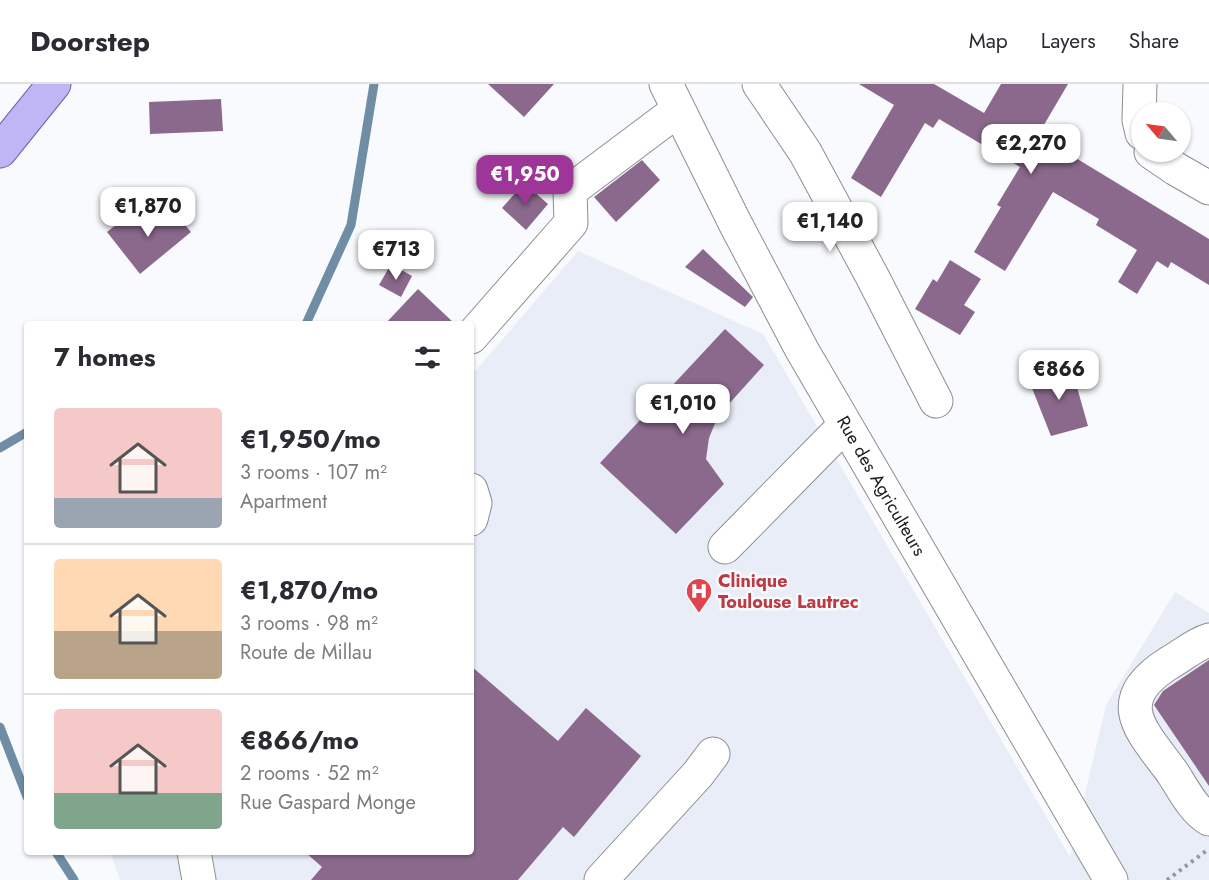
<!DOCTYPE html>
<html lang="en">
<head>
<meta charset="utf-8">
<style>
	:root { --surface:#fff; --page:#f7f7f7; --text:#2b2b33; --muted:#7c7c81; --line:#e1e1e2; --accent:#9e3699 }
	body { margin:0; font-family:Jost,sans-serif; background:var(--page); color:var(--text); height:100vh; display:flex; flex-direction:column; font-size:22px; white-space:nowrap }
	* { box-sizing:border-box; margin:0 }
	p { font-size:20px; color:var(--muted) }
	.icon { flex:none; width:33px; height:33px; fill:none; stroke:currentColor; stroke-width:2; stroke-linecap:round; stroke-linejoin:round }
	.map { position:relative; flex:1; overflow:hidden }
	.side { position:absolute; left:24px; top:237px; width:450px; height:534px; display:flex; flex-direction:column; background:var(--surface); border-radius:6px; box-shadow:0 2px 4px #0004 }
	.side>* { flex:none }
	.needle { width:39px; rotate:299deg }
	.tools { position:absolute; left:1131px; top:18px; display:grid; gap:12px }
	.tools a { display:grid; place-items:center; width:60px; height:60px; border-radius:50%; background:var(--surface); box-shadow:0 2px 4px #0004; font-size:30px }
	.price { position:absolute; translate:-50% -51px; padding:0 14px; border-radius:12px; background:#fff; color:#222; font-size:20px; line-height:39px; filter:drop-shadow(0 2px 3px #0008) }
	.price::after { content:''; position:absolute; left:50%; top:36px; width:18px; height:14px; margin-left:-9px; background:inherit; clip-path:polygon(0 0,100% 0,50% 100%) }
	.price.active { background:var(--accent); color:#fff }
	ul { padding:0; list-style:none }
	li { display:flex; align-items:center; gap:18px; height:150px; padding:0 30px }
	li+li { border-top:2px solid var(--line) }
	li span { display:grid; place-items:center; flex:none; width:168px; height:120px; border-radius:6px; color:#555 }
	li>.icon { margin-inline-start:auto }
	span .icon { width:72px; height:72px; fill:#fffc; stroke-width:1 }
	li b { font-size:26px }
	h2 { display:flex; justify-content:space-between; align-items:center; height:72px; padding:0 30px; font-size:26px }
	header { display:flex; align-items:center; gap:36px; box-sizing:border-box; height:84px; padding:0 30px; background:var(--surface); border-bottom:2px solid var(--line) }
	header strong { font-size:28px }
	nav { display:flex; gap:33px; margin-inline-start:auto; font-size:21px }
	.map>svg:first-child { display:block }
	.built { fill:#e9edf7 }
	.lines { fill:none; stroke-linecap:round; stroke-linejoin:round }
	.stream { stroke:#6f8da4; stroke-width:9 }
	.building { fill:#8b698c }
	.minor-casing { stroke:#8d8e92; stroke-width:35 }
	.major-casing { stroke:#6b61a6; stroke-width:35 }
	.path { stroke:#959799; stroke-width:4; stroke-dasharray:3 4.5; stroke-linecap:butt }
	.minor { stroke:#fff; stroke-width:33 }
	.major { stroke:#c0b6f5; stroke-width:33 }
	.labels { text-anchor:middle; stroke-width:5; stroke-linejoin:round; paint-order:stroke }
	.street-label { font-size:18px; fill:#1c1c1d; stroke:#f8fafd }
	.health-label { font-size:18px; font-weight:bold; fill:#be3a42; stroke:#f8fafd; text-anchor:start }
</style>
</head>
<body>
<header>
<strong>Doorstep</strong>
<nav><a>Map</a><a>Layers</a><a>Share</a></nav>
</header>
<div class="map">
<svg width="1209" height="796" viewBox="0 0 1209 796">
	<rect width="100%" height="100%" fill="#f8fafd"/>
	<path class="built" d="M578 167 763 250 1070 773 1106 621 1175 508 1209 529V796H120L110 768H471V292Z"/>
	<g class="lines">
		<path class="stream" d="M306 240 351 141 374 0
			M0 364 27 348
			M0 643 27 713
			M56 768 74 796"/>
	</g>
	<path class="building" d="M488 0H554L524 33Z
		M859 0H934L984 29 1001 0H1068L1038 51 1209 155V201L1171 178 1168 184 1157 177 1137 210 1118 198 1137 166 1096 141 1099 135 1053 108 1005 187 974 168 1001 123 997 121 1020 83 939 35 933 44 925 39 881 113 851 94 894 21Z
		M221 15 223 47 150 50 149 18Z
		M642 76 660 96 616 138 594 113Z
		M524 99 548 120 526 146 502 124Z
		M137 124 151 142 172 125 191 148 140 190 107 148Z
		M703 165 753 213 745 223 685 183Z
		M950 176 981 195 964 221 975 228 960 251 915 225 933 195 937 198Z
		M391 180 412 192 401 213 379 201Z
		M418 205 455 240H385Z
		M725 245 764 281 718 332 709 354 706 375 724 400 676 450 600 379Z
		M1071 282 1088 342 1051 352 1028 294Z
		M1209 576V702L1154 621 1163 607Z
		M471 582 558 657 586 624 641 672 574 753 563 743 518 796H311L322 783 305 768H471Z"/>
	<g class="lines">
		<g class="minor-casing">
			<g id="minor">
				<path id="s1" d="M666 0 735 139 802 266 1111 796"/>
				<path d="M759 0 805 68 872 192 936 317"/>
				<path d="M1140 0 1139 36 1142 49"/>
				<path d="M1151 68 1176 85 1209 104"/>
				<path d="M471 253 571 139 570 107 678 26"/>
				<path d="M471 406 475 419 471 435"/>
				<path d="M725 463 845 341"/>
				<path d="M1209 556C1195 560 1182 572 1169 579 1109 617 1141 646 1172 688 1182 703 1193 726 1209 735"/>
				<path d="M194 768 199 796"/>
				<path d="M601 796 698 690 713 670"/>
			</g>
		</g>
		<g class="major-casing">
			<path id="major" d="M0 67 54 0"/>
		</g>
		<path class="path" d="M1167 796 1206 767"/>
		<use href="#minor" class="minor"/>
		<use href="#major" class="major"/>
	</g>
	<defs>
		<g id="hospital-pin" transform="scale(1.35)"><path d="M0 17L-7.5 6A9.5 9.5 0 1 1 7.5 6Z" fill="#e0444e" stroke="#f8fafd"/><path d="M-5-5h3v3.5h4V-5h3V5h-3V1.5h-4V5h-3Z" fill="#fff"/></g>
	</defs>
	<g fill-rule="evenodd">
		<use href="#hospital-pin" x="699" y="507"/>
	</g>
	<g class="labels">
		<g class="street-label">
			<text dy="6" stroke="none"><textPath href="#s1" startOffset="456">Rue des Agriculteurs</textPath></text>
		</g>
		<g class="health-label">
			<text x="718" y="503">Clinique<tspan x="718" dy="21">Toulouse Lautrec</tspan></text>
		</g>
	</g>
</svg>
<div class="tools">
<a><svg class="needle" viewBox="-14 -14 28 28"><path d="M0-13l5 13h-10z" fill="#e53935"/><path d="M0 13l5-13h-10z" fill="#7c7c81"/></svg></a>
</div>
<b class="price" style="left:1031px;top:91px">€2,270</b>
<b class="price active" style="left:525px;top:122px">€1,950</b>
<b class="price" style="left:148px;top:154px">€1,870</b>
<b class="price" style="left:830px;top:169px">€1,140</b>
<b class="price" style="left:396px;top:197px">€713</b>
<b class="price" style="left:1059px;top:317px">€866</b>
<b class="price" style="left:683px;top:351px">€1,010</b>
<section class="side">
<h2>7 homes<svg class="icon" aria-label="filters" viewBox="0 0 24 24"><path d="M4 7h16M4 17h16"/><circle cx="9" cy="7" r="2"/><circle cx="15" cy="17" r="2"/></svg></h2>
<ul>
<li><span style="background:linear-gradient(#f6c9c9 75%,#9aa5b1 0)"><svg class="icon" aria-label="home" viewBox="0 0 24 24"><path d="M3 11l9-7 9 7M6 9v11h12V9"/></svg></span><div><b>€1,950/mo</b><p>3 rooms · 107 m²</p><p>Apartment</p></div></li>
<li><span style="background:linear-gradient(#ffd9b3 60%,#b9a48a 0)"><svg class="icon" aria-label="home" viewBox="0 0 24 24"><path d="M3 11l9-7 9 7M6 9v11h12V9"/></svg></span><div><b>€1,870/mo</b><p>3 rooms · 98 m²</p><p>Route de Millau</p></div></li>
<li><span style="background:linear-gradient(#f6c9c9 70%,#7fa58c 0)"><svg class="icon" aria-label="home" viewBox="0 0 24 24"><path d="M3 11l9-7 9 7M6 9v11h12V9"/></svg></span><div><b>€866/mo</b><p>2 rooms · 52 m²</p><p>Rue Gaspard Monge</p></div></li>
</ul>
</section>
</div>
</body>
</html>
